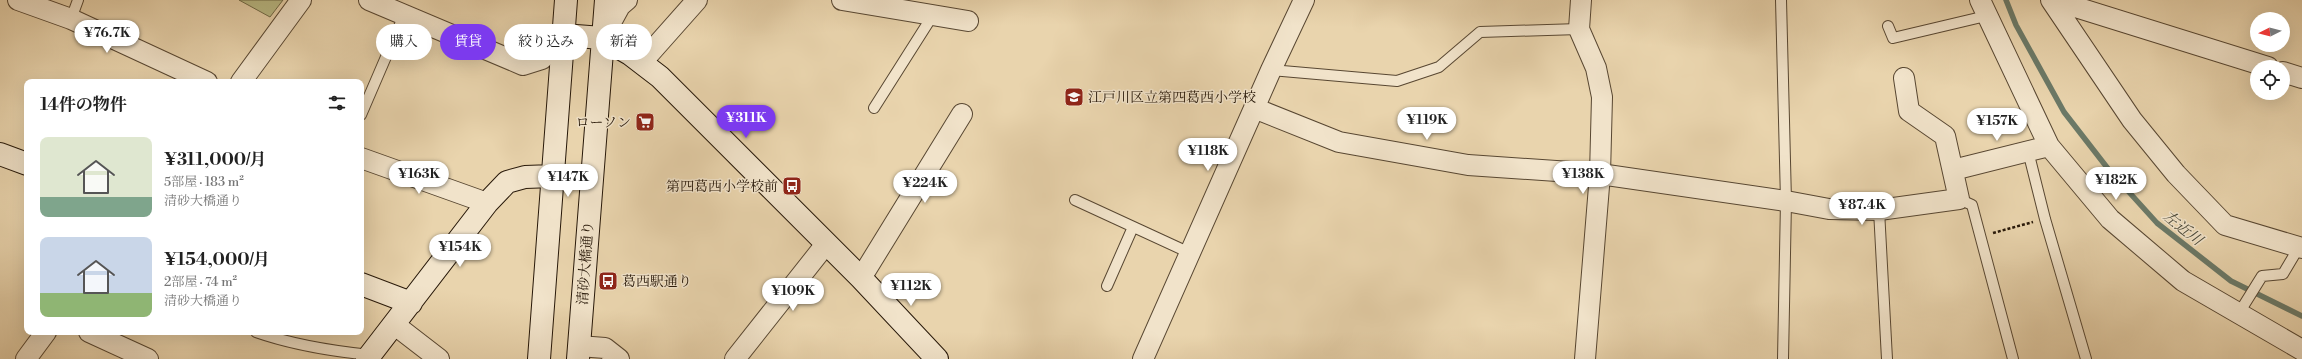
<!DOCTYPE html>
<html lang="ja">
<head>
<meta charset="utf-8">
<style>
	:root { --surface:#fff; --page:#f6f6f6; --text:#222; --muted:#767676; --accent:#7c3aed }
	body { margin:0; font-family:"Libre Bodoni","Noto Serif JP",serif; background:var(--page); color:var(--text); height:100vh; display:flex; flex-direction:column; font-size:15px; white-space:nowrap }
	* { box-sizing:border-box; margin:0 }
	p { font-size:13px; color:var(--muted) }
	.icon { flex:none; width:22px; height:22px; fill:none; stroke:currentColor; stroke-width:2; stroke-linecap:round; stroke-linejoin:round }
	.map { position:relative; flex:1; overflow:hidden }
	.sheet { position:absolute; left:24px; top:79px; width:340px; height:256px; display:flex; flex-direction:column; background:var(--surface); border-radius:8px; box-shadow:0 4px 16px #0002 }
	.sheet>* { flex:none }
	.hud { position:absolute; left:376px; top:24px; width:380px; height:36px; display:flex; gap:8px }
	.needle { width:26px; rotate:264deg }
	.tools { position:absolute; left:2250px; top:12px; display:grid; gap:8px }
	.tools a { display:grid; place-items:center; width:40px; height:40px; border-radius:50%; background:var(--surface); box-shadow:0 4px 16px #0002; font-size:20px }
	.price { position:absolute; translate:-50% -34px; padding:0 9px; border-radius:14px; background:#fff; color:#222; font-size:13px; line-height:26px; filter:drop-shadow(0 1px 2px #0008) }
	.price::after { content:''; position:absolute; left:50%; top:24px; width:12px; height:9px; margin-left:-6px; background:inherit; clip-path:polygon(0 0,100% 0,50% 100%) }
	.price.selected { background:var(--accent); color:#fff }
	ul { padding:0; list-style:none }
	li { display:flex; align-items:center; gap:12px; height:100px; padding:0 16px }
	li span { display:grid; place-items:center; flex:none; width:112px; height:80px; border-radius:8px; color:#555 }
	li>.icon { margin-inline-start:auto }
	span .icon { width:48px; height:48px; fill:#fffc; stroke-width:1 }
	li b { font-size:17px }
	h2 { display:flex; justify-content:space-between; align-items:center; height:48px; padding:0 16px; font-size:17px }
	.pill { padding:0 14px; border-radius:18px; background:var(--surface); box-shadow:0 4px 16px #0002; font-size:14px; line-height:36px }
	.pill.selected { background:var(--accent); color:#fff }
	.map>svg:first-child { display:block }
	.green { fill:#babc87; stroke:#706a48 }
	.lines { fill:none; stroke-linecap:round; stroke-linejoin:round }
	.stream { stroke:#6b7967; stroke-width:5.5 }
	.lane-casing { stroke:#584732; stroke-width:12 }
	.street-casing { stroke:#584732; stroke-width:22 }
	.secondary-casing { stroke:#271809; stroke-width:24 }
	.path { stroke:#271809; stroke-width:2.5; stroke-dasharray:3 2; stroke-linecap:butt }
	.lane { stroke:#f1e3ca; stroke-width:10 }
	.street { stroke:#f1e3ca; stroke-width:20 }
	.secondary { stroke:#f1e3ca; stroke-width:22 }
	.labels { text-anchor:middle; stroke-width:3; stroke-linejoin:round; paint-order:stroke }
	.poi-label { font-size:14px; fill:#271809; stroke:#f1e3ca; text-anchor:start }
	.street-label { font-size:14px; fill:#271809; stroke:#f1e3ca }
	.water-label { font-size:15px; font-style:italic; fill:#494838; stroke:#f1e3ca }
</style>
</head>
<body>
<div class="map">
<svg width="2302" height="359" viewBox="0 0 2302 359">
	<rect width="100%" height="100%" fill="#e9d4ad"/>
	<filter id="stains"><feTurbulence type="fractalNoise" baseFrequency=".005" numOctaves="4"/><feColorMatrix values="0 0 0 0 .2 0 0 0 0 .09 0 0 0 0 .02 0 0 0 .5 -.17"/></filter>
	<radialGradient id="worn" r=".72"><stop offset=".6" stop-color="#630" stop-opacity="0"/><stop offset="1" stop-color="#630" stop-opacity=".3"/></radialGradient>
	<path class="green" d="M239 0H283L270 17Z"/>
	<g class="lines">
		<path class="stream" d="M2006 0 2016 25 2064 112 2109 170 2157 223 2231 281 2302 316"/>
		<g class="lane-casing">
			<path id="lane" d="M1781 0 1786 201 1783 359
				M71 19 78 0
				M1888 26 1893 38 1986 16
				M1271 70 1397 81 1439 67 1480 32 1579 29
				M874 108 933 15
				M361 115 404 15
				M2028 151 2045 219 2086 359
				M1959 199 1972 205 2013 359
				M1075 200 1190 253
				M1879 210 1887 359
				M1107 286 1133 227
				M2239 313 2262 276 2283 274 2299 247
				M256 332C293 345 331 351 370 355"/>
		</g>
		<g class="street-casing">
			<path id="street" d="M18 0 71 19 207 82
				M369 0 523 65 542 59 563 35
				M842 0 968 21
				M1581 0 1579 29 1596 68 1602 97 1600 174 1585 359
				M1980 0 2049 146 2110 219 2183 281 2302 350
				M2051 0 2132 120 2176 174 2225 225 2302 248
				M2053 0 2268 67
				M603 37 620 6 627 0
				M642 62 697 0
				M2283 72 2302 78
				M241 82 301 0
				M1254 108 1339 142 1468 165 1600 174 1786 201 1829 209 1879 210 1959 199 1945 136 1909 111 1904 78
				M361 158 487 203
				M1953 170 2049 146
				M861 278 962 114
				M395 325 439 359
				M89 332 148 359
				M579 346 605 348 619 359
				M26 359 46 332
				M735 359 826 244
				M1143 359 1271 70 1304 0"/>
		</g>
		<g class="secondary-casing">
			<path id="secondary" d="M563 35 602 38 630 54 660 77 861 278 937 359
				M0 154 27 164
				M361 284 411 303
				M367 359 487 203 507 182 525 177 553 176
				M539 359 566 0
				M578 359 606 0"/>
		</g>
		<path class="path" d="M1993 233 2033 222"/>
		<use href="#lane" class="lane"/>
		<use href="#street" class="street"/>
		<use href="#secondary" class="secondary"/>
	</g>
	<defs>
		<g id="school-square" transform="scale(1)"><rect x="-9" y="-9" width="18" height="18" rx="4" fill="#8f2418" stroke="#f1e3ca"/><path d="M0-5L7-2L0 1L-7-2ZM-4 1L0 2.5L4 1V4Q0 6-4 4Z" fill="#fff"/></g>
		<g id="supermarket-square" transform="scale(1)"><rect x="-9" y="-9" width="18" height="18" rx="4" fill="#8f2418" stroke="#f1e3ca"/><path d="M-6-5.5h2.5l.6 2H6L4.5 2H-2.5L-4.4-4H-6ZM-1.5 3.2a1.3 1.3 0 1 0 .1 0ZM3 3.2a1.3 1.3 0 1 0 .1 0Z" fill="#fff"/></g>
		<g id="bus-square" transform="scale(1)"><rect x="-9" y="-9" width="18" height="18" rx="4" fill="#8f2418" stroke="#f1e3ca"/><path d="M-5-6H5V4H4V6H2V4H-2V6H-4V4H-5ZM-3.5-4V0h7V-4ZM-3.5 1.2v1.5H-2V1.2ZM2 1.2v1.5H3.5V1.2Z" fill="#fff"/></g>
	</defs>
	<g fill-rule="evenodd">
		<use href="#school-square" x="1074" y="97"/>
		<use href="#supermarket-square" x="645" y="122"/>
		<use href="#bus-square" x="792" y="186"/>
		<use href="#bus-square" x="608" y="281"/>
	</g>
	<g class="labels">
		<g class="poi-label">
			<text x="1088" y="102">江戸川区立第四葛西小学校</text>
			<text x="631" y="127" text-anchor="end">ローソン</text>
			<text x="778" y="191" text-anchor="end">第四葛西小学校前</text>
			<text x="622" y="286">葛西駅通り</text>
		</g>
		<g class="street-label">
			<text transform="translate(585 263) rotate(-86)" y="5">清砂大橋通り</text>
		</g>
		<g class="water-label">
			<text transform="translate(2183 228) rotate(39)" y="5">左近川</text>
		</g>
	</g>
	<rect width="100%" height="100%" filter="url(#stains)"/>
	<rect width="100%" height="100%" fill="url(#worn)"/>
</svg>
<div class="tools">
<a><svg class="needle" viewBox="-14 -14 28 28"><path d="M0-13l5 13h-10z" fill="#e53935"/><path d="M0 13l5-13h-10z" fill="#767676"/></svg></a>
<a><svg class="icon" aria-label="locate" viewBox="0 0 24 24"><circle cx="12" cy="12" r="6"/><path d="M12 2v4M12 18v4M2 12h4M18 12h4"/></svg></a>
</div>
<b class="price" style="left:107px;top:54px">¥76.7K</b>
<b class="price selected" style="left:746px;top:139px">¥311K</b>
<b class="price" style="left:1427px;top:141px">¥119K</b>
<b class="price" style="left:1997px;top:142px">¥157K</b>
<b class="price" style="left:1208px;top:172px">¥118K</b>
<b class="price" style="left:419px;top:195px">¥163K</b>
<b class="price" style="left:1583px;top:195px">¥138K</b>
<b class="price" style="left:568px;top:198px">¥147K</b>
<b class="price" style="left:2116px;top:201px">¥182K</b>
<b class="price" style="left:925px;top:204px">¥224K</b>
<b class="price" style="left:1862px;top:226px">¥87.4K</b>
<b class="price" style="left:460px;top:268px">¥154K</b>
<b class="price" style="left:911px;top:307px">¥112K</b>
<b class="price" style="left:793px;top:312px">¥109K</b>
<div class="hud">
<a class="pill">購入</a>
<a class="pill selected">賃貸</a>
<a class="pill">絞り込み</a>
<a class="pill">新着</a>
</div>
<section class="sheet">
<h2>14件の物件<svg class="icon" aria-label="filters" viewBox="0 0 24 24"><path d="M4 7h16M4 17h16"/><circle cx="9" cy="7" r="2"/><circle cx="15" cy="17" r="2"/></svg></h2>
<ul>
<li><span style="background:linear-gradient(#dfe7d0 75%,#7fa58c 0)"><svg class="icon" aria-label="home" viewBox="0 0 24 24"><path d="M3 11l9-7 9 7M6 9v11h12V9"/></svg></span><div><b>¥311,000/月</b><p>5部屋 · 183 m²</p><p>清砂大橋通り</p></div></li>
<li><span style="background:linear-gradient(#c9d6e8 70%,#8fb573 0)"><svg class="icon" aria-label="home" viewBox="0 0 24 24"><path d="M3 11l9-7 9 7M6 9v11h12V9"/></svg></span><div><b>¥154,000/月</b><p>2部屋 · 74 m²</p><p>清砂大橋通り</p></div></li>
</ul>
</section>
</div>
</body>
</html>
